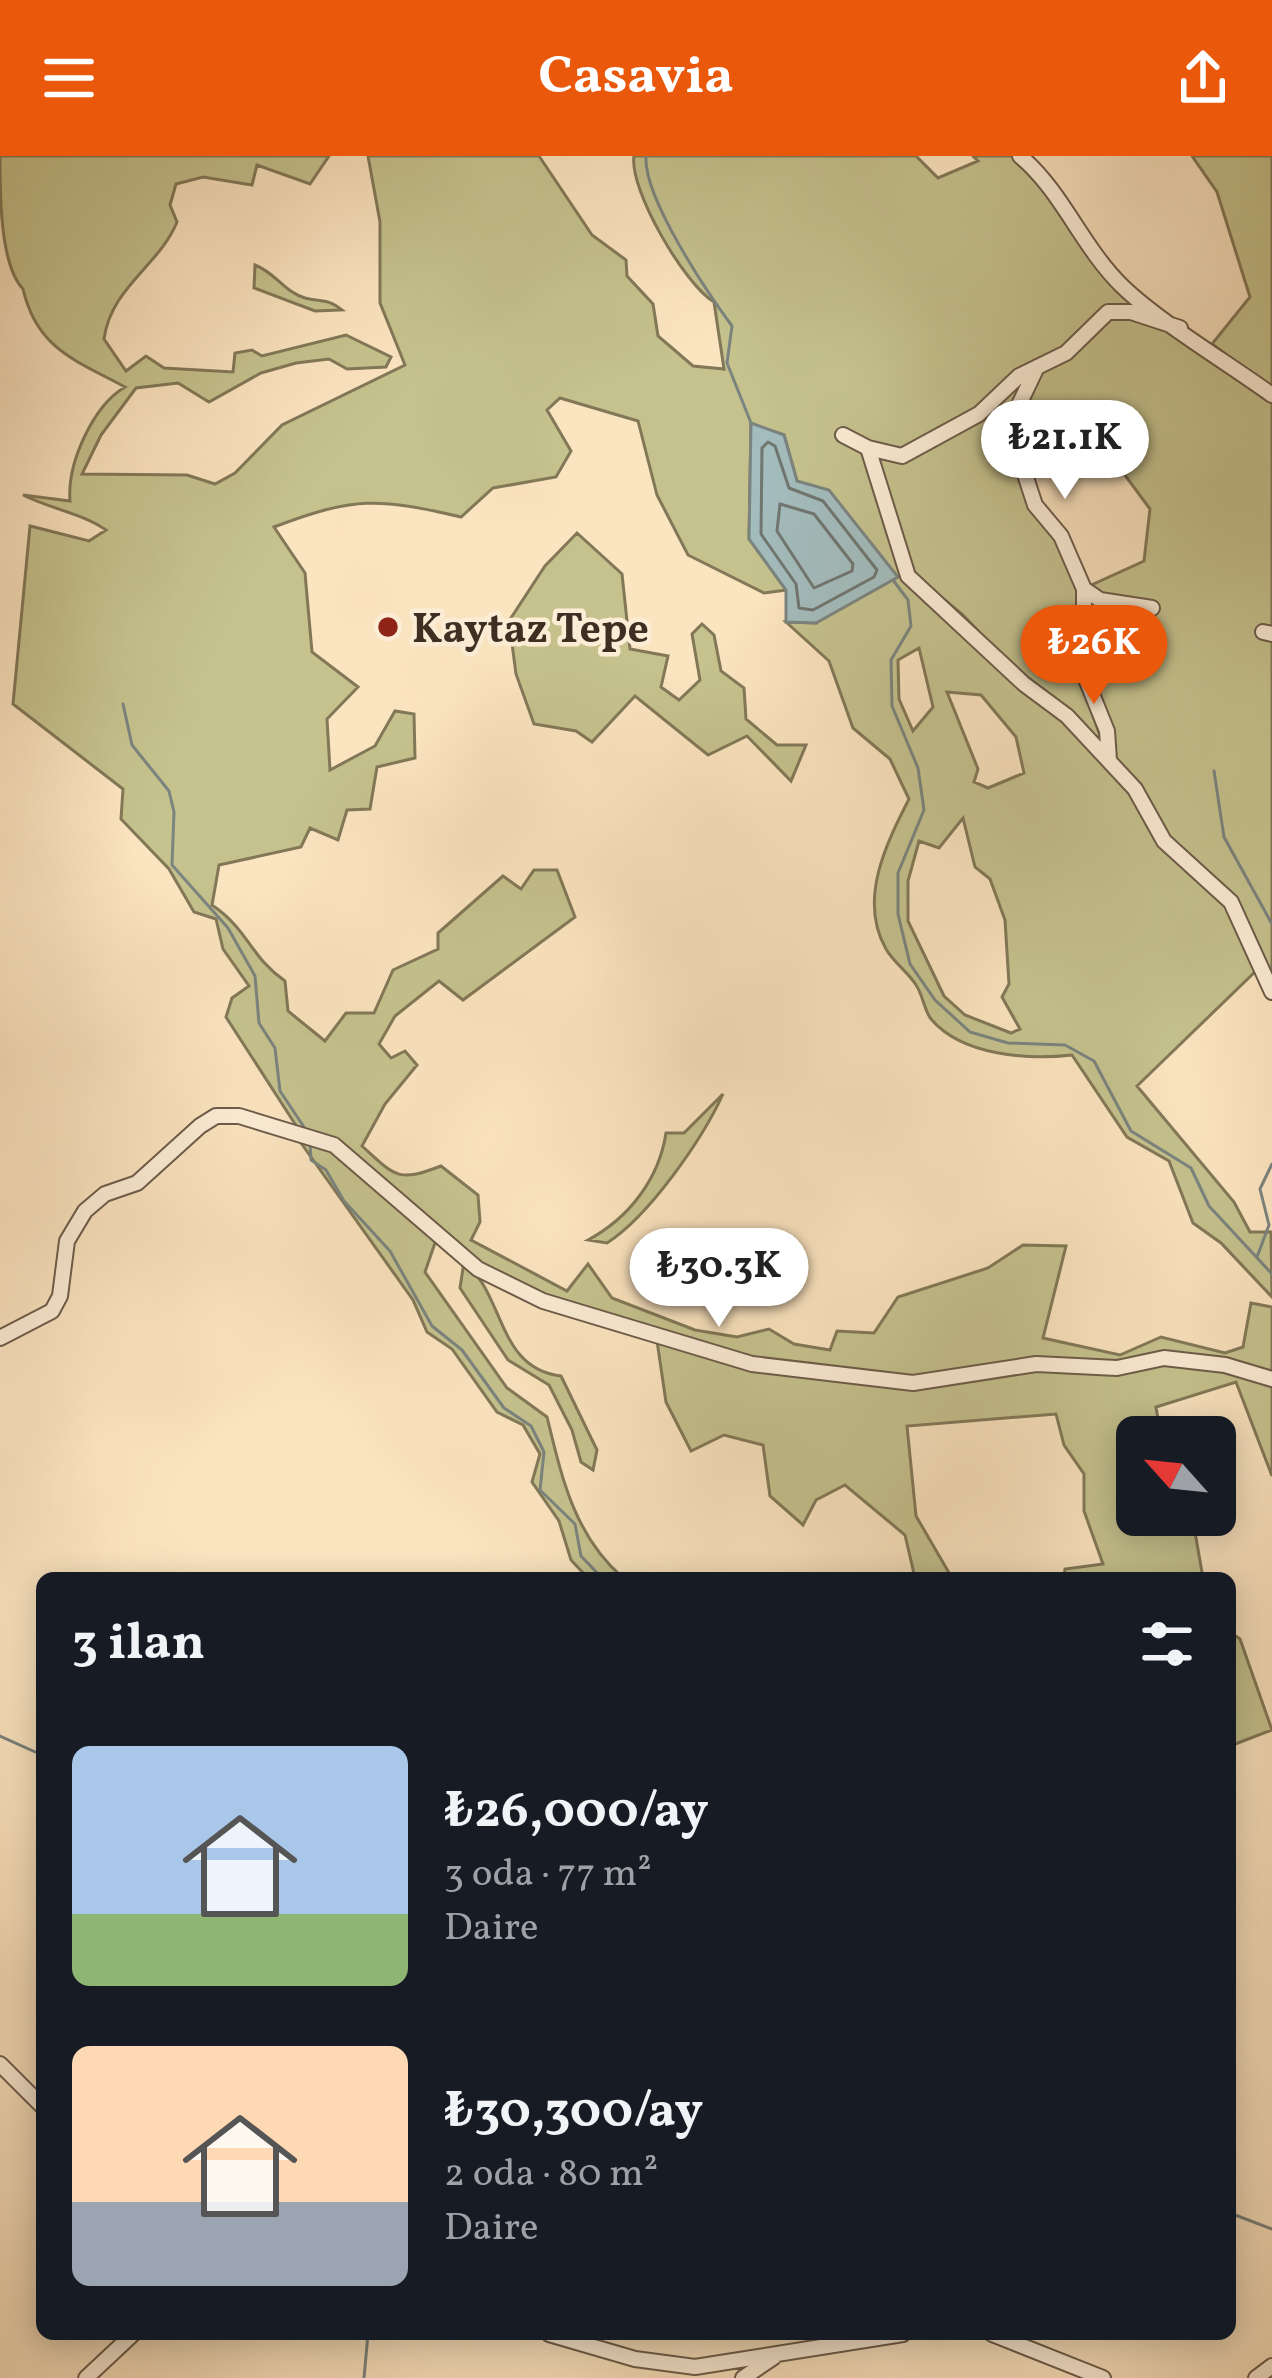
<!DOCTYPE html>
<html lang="tr">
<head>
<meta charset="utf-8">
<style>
	:root { --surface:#171b24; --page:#20242c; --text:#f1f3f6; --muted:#9ea1a6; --accent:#ea580c }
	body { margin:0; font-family:Vollkorn,serif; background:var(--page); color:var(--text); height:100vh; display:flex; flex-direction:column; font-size:45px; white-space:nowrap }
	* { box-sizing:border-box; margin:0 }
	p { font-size:39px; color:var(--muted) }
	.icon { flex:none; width:66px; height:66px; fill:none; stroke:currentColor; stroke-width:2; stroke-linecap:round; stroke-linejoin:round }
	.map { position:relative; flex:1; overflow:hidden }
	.details { position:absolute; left:36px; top:1416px; width:1200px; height:768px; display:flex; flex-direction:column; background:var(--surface); border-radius:18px; box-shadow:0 6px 30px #0003 }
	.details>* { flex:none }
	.needle { width:78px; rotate:297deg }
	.controls { position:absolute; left:1116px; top:1260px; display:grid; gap:24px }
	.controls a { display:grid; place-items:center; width:120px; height:120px; border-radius:18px; background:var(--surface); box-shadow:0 6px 30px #0003; font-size:60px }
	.price { position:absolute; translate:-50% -102px; padding:0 27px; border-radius:42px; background:#fff; color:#222; font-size:39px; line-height:78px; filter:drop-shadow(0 3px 6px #0008) }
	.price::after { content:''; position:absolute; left:50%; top:72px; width:36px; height:27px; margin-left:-18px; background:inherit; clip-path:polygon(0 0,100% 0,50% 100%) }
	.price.selected { background:var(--accent); color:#fff }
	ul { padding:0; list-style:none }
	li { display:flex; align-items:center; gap:36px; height:300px; padding:0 36px }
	li span { display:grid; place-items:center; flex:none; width:336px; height:240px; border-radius:18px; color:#555 }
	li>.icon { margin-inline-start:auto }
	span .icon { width:144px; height:144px; fill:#fffc; stroke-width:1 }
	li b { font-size:51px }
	h2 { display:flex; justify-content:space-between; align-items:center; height:144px; padding:0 36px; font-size:51px }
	header { display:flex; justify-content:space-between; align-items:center; height:156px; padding:0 36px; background:var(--accent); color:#fff; font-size:54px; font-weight:700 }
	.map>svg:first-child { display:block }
	.green { fill:#c5c28e; stroke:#827858; stroke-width:3; fill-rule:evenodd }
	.water { fill:#a3bcbd; stroke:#7b847f; stroke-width:3 }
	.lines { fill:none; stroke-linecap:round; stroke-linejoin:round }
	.shore { stroke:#707670; stroke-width:3 }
	.stream { stroke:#7b847f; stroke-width:3 }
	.minor-casing { stroke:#6d5c4a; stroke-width:18 }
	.minor { stroke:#fcedd6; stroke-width:14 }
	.poi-dot { fill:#8f2418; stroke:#fcedd6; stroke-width:4.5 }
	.labels { text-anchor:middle; stroke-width:9; stroke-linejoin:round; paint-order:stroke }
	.poi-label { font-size:42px; font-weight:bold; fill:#3e2f23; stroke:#fcedd6; text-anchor:start }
</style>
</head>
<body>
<header><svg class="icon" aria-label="menu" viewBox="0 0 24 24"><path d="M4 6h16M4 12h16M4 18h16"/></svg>Casavia<svg class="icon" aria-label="share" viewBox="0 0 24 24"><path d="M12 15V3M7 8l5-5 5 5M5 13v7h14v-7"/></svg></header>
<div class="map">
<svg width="1272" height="2222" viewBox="0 0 1272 2222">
	<rect width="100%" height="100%" fill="#fbe4c0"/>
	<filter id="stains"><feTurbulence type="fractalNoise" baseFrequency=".00167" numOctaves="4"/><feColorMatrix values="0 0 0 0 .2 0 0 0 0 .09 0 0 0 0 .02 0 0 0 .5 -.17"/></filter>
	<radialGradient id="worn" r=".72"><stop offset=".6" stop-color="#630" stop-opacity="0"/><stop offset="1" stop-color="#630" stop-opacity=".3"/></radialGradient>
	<path class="green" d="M0 0H329L310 28 257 9 252 29 203 21 176 28 170 49 177 66C159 110 111 131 104 183L126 215 146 200 164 212 233 216 235 197 252 194 262 200 346 179 391 201 386 211 347 213 329 203 296 207 261 217 209 246 178 227 136 232 101 279 82 318 187 319 215 328 235 317 282 269 405 209 380 147V66L368 0H539L592 79 626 104 627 120 653 148 658 180 693 210 724 213 714 146C685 129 629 34 634 0H916L938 22 978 5 973 0H1014L1159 161 1106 151 1064 194 951 274 902 297 837 277 866 294 906 421 1066 562 1133 635 1163 688 1228 748 1259 812 1137 930 1234 1046 1250 1076H1271L1272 1141 1221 1087 1193 1067 1169 1005 1127 981 1072 899C1029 904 962 900 931 863 924 854 923 839 916 829 908 816 894 807 886 793 858 744 886 688 909 643L890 603 853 572 829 505 786 466 816 467 797 325 784 279 751 268 749 382 786 434 764 437 688 399 657 339 638 265 560 242 547 254 571 295 556 321 493 332 461 361C379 342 355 340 274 371L305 417 312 496 358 531 327 563 330 614 375 590 395 555 414 558 415 602 377 611 370 653 347 654 338 684 310 672 301 691 219 709 212 749C249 774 250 801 285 825L288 855 325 885 346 857H374L393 814 438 793V777L503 720 521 733 534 714H557L575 761 463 844 439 825 395 860 379 888 391 902 405 895 417 909 385 948 362 990C395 1020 397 1027 441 1010L478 1039 480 1066 471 1084 567 1135 588 1108 612 1142 695 1174 737 1181 769 1173 794 1188 830 1194 837 1175 874 1177 898 1141 988 1112 1023 1089 1066 1090 1043 1182 1120 1199 1161 1181 1225 1197 1243 1191 1251 1147 1272 1151V1218L1133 1205 915 1223 753 1204 552 1143 478 1107 411 1047 297 971 226 861 232 842 249 830 223 793 216 763 194 756 169 713 121 663 123 633 13 548 30 370 89 385 106 374C81 357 51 353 23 339L70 345C67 307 93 250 125 231 75 204 37 193 23 133 0 109 0 39 0 0ZM919 492 933 551 913 575 899 543 898 504ZM947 536 981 539 1016 581 1024 617 988 632 974 626 978 613ZM963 662 975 711 990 723 1005 764 1009 828 1002 841 1020 873 1011 877 965 859 944 840 908 765V725L919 685 939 692Z
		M1192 0H1272V233L1212 188 1250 141 1217 36Z
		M255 109C276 117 284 136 305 142 321 146 327 142 342 154L315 155 254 132Z
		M1109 159C1175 159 1222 207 1272 245V829C1260 801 1251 768 1234 743 1216 717 1186 703 1166 680 1101 605 1087 534 1087 438L1101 441 1087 431 1144 405 1150 353 1099 284 1051 278 1024 315C1002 231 1050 205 1109 159Z
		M1032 216 1010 286 1081 434 1079 519 1103 588 1065 551 1024 523 963 459 910 415 872 296 902 302 935 289Z
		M577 377 622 418 630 493 668 500 661 531 679 544 700 524 692 478 702 468 714 479 721 515 744 532 746 563 777 589H806L791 625 747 580 708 599 635 540 592 586 576 575 534 568 516 518 509 465 545 410Z
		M723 938C702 984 649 1060 607 1087L588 1084C629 1062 659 1023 666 977H684Z
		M296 980 332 992 436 1084 425 1116 507 1232 547 1261C562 1322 574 1379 623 1422H588L571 1404 559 1365 532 1326 540 1298 523 1269 497 1256 452 1193 427 1176 413 1144Z
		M464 1106C505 1138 497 1213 561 1220L597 1294 593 1314 581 1306 572 1274 549 1229 508 1204 460 1132Z
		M657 1185 872 1228 1164 1205 1226 1212 1272 1226V1320L1236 1226 1156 1251 1161 1281H1137V1359H1192L1203 1422H1064L1065 1413 1103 1408 1084 1355V1318L1064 1289 1056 1258 907 1270 916 1360 952 1422H915L905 1379 845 1329 816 1344 803 1369 770 1340 763 1289 724 1279 691 1295 666 1246Z
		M1230 1476 1240 1483 1272 1574 1230 1590Z"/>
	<path class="water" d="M751 267 784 279 797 325 829 334 898 421 816 467 786 466V434L749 383Z"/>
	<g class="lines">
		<path class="shore" d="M768 286 775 290 789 332 823 345 877 414 874 421 813 454 799 452 796 428 761 378 762 292Z
			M780 348 814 358 853 408 852 415 814 432 777 375Z"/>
		<path class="stream" d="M646 0C643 41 707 136 732 170L727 207 751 267
			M893 424 908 444 911 470 891 504 892 550 918 612 924 654 898 717V758L910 808 935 844 970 876 1008 887 1065 889 1094 905 1131 975 1191 1012 1209 1050 1272 1118
			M123 548 132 589 169 635 174 656 172 709 228 772 255 820 259 867 275 892 280 935 308 977
			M1214 615 1224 681 1272 768
			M310 987 311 1004 326 1014 344 1045 390 1095 432 1170 462 1194 504 1252 531 1270 544 1296 540 1334 575 1368 581 1400 602 1422
			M1257 1101 1269 1069 1260 1033 1272 1008
			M0 1580 42 1599
			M1230 2057 1272 2073
			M364 2222 368 2178"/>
		<g class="minor-casing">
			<path id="minor" d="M1020 0C1062 35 1082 91 1122 130 1159 166 1228 207 1272 239
				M1037 211 1018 251 1014 285 1035 349 1061 380 1084 433 1100 444 1152 452
				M843 279 868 292 902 300 979 258 1019 220 1066 197 1108 156H1131L1180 172
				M868 292 908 420 1024 528 1067 560 1135 633 1164 685 1231 746 1272 836
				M1084 433V518L1107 575 1109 604
				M1263 476 1272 478
				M0 1182 52 1155 60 1140 67 1085 85 1055 105 1038 137 1027 200 970 216 960H239L334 989 478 1113 543 1145 752 1208 913 1227 1036 1208 1117 1212 1164 1202 1225 1209 1272 1223
				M0 1908 42 1950
				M549 2178 635 2203 695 2211 903 2178
				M992 2178 1103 2222
				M86 2222 133 2178
				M743 2222 774 2201
				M1256 2222 1272 2210"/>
		</g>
		<use href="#minor" class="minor"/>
	</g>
	<circle class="poi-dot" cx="388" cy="471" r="12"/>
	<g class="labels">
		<g class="poi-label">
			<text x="412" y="486">Kaytaz Tepe</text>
		</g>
	</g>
	<rect width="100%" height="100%" filter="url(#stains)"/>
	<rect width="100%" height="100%" fill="url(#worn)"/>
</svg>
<div class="controls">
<a><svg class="needle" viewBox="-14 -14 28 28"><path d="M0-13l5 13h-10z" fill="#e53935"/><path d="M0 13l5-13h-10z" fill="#9ea1a6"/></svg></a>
</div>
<b class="price" style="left:1065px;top:346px">₺21.1K</b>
<b class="price selected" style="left:1094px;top:551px">₺26K</b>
<b class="price" style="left:719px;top:1174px">₺30.3K</b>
<section class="details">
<h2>3 ilan<svg class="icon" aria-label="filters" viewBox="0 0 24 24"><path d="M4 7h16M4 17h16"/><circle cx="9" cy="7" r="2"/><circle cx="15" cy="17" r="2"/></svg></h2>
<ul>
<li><span style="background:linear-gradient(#a9c7e8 70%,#8fb573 0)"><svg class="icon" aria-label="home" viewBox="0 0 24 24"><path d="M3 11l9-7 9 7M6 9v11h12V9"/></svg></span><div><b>₺26,000/ay</b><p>3 oda · 77 m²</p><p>Daire</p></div></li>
<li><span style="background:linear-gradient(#ffd9b3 65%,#9aa5b1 0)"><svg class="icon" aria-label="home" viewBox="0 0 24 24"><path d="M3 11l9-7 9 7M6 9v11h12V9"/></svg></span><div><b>₺30,300/ay</b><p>2 oda · 80 m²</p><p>Daire</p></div></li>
</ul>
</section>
</div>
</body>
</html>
